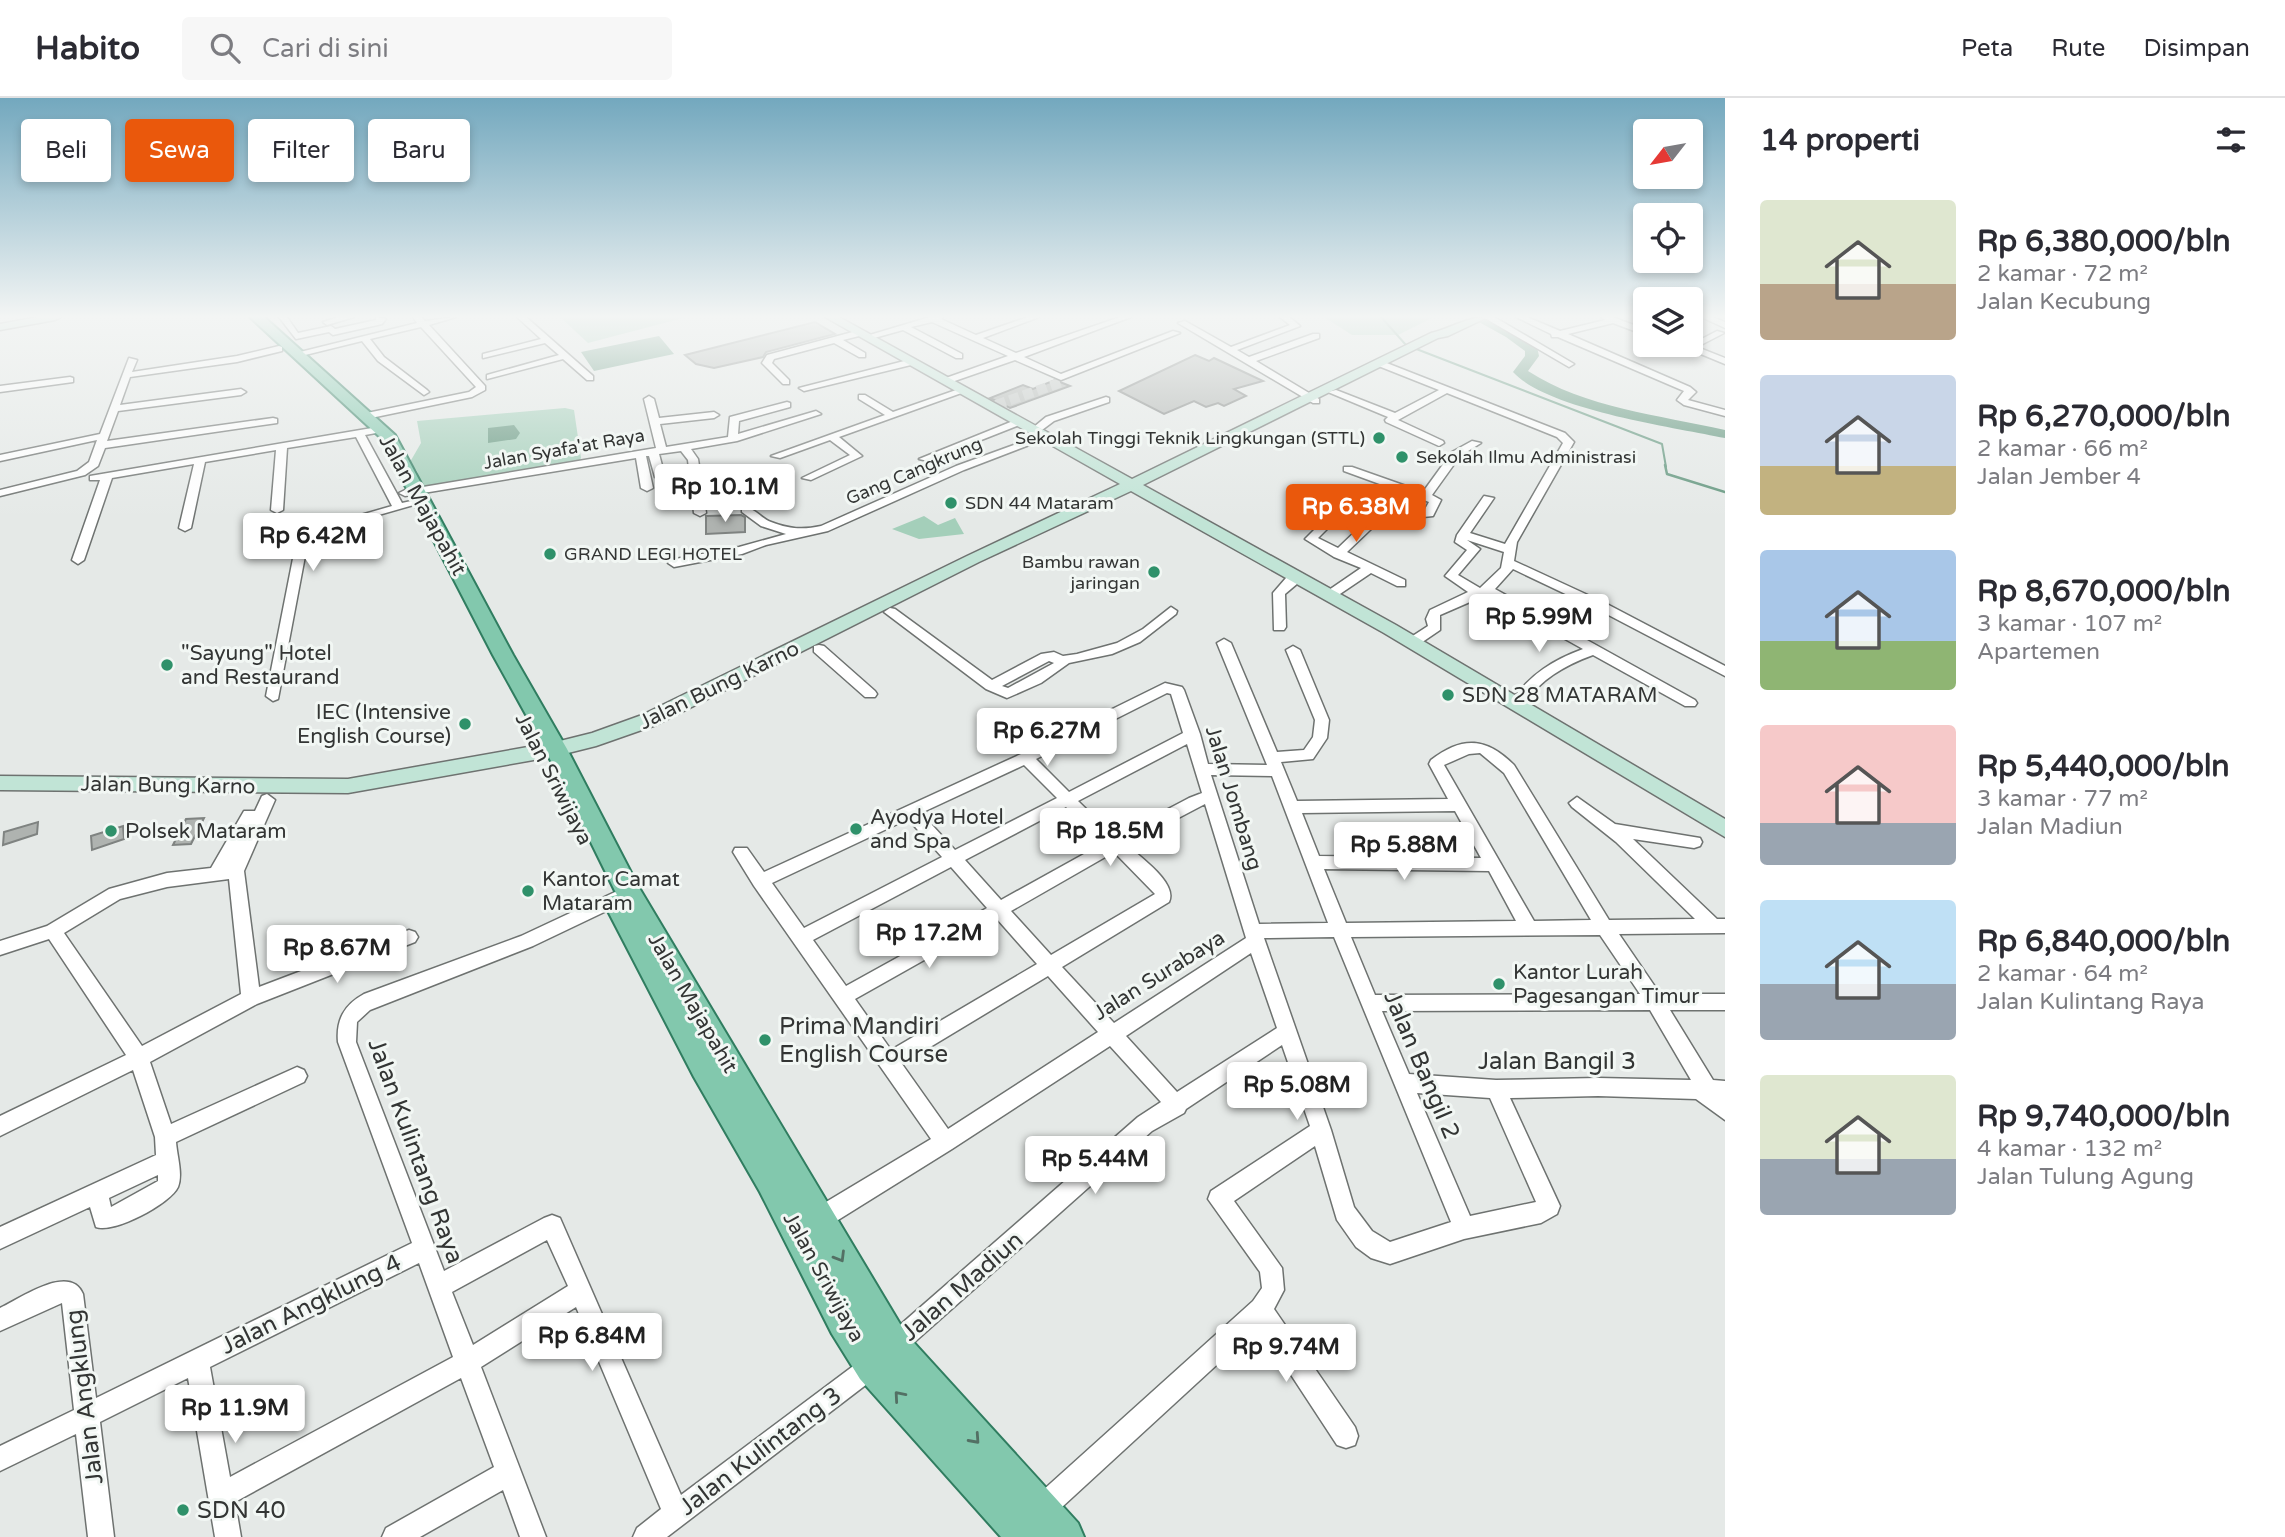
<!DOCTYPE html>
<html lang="id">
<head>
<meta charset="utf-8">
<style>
	:root { --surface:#fff; --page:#f7f7f7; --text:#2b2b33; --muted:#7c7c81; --line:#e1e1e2; --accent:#ea580c }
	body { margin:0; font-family:"Varela Round",sans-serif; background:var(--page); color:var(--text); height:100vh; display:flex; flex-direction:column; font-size:26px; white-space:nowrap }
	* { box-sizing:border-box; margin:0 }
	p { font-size:23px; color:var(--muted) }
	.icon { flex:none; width:38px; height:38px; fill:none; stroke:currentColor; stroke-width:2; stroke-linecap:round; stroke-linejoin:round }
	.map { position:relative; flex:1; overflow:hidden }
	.sheet { display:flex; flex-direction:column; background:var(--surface); width:560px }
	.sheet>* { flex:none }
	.top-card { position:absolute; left:21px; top:21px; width:665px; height:63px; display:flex; gap:14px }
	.needle { width:46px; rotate:239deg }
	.controls { position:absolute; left:1633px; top:21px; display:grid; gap:14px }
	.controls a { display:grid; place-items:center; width:70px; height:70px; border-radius:7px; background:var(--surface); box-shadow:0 4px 10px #0003; font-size:35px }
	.price { position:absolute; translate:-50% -60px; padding:0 16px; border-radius:7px; background:#fff; color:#222; font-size:23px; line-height:46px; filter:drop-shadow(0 2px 4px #0008) }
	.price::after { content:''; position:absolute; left:50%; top:42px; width:21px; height:16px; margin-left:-10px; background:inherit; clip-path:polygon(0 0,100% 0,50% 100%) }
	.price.current { background:var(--accent); color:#fff }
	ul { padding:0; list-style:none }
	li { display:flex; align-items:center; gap:21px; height:175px; padding:0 35px }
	li span { display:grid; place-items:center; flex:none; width:196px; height:140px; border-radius:7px; color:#555 }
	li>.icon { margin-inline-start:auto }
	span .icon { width:84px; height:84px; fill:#fffc; stroke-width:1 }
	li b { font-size:30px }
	h2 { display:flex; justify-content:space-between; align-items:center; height:84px; padding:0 35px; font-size:30px }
	.pill { padding:0 24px; border-radius:7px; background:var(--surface); box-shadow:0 4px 10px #0003; font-size:24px; line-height:63px }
	.pill.current { background:var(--accent); color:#fff }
	header { display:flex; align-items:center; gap:42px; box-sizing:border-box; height:98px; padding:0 35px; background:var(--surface); border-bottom:2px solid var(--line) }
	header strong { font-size:33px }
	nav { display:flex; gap:38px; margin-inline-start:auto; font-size:24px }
	.search { width:490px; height:63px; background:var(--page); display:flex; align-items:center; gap:18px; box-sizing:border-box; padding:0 24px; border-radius:7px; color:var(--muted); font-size:26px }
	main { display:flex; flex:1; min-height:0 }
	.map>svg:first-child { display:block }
	.green { fill:#a4cfba }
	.water { fill:#64977f }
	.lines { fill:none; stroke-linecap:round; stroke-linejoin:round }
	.stream-far1 { stroke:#64977f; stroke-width:2 }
	.stream { stroke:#64977f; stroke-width:2.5 }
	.river { fill:#64977f; fill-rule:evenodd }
	.building { fill:#afb3b0; stroke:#7f8381; stroke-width:2 }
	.street-tunnel { stroke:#c1c5c3; stroke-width:10; stroke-dasharray:10 4.5; stroke-linecap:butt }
	.street-casing { stroke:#6e7270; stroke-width:3 }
	.secondary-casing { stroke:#6e7270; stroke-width:3 }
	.primary-casing { stroke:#307d60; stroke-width:4 }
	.street { fill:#fff; fill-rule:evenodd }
	.secondary { fill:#c1e4d6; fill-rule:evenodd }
	.primary { fill:#82c8ad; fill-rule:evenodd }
	.oneway { stroke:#537064 }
	.poi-dot { fill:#2f916a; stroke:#f2f7f4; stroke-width:2.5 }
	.labels { text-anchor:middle; stroke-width:6; stroke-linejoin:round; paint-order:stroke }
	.far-poi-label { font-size:18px; fill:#333534; stroke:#f2f7f4; text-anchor:start }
	.far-street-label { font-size:18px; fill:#333534; stroke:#f2f7f4 }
	.street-label { font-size:21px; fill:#333534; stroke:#f2f7f4 }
	.poi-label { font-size:21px; fill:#333534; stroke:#f2f7f4; text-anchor:start }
	.near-poi-label { font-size:24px; fill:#333534; stroke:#f2f7f4; text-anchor:start }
	.near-street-label { font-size:24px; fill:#333534; stroke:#f2f7f4 }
</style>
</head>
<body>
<header>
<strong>Habito</strong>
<div class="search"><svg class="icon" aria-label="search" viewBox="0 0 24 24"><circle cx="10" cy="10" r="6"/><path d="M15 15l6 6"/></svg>Cari di sini</div>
<nav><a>Peta</a><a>Rute</a><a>Disimpan</a></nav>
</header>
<main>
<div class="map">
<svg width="1725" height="1439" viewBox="0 0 1725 1439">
	<rect width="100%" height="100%" fill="#e5e9e7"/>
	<path class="green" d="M560 219H687L588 245Z
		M1324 219H1434L1398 237H1352Z
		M565 310 574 312 581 360 578 365 423 391 417 373 410 364 421 345 417 323Z
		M924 418 938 427 955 420 964 436 919 441 892 431Z"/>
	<path class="water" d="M659 238 674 256 594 273 581 254Z
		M514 327 520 335 516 341 488 345V330Z"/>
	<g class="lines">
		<path class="stream-far1" d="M1381 219 1406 247 1662 346 1666 369
			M1675 247 1709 259"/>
		<path class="stream" d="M1665 367 1667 376 1725 394"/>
		<path class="river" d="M1470 219C1495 218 1517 234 1537 249L1539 258 1528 273C1585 310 1659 317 1725 332V340C1673 329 1548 312 1513 274L1525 258V253L1506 239Z"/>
	</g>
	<path class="building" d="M815 224 835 236 766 254 763 259 714 270 696 266 685 257Z
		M1195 257 1209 263 1214 260 1263 283 1234 291 1246 298 1224 308 1218 305 1206 309 1194 303 1164 316 1119 293Z
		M1055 282 1070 288 1010 310 990 300 1023 287 1033 291Z
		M741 417 745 419V434L706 436V418Z
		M204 720 191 746 173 747 186 721Z
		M38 724 37 736 3 747 4 734Z
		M123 728 124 741 92 752 91 738Z"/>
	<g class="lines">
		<path class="street-tunnel" d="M996 307 1062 284"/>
		<g class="street-casing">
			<path id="street" d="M279 219H287L298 235 331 228 335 231 376 222V219L386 221 382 226 333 237 329 234 296 241Z
				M339 219H354L327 227 323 224Z
				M413 219H421L425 223 456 219 429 227 485 288V292L472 299 366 321 362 320V316L469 294 476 289 421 229 370 241 384 259 427 292 429 294 424 297 378 263 362 243 297 259 292 256 417 225Z
				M517 219H526L593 278V282H587L563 261 487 281V277L559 257 545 245 483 260V256L541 241Z
				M930 219H943L941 221 976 237 1028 219H1039L983 240 1016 255 1120 219H1131L1024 259 1061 276 1173 233 1180 235 1061 282 1015 262 946 286 941 283 943 281 1008 258 932 224 911 229 962 256V260H956L903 232 867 242 863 239Z
				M1280 219H1289L1300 228 1237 252 1249 259 1313 236H1319V240L1256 263 1319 301V305H1313L1178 225 1185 223 1231 249 1290 227Z
				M1483 219H1493L1501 223 1574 266 1569 269Z
				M1516 219H1527L1560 233 1605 222 1601 219H1612L1645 231V237L1613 225 1568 236 1690 289 1696 294 1688 302 1725 312V318L1684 307 1677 302 1684 293 1558 239H1552L1551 236Z
				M1701 219H1712L1725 224V230Z
				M860 232 863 233V237L843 242 865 255V259H859L834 245 774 261 772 265 789 282V286H783L762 265 767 257Z
				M1717 233 1724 235 1697 249 1725 260V266L1679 247H1690Z
				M279 248 282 249V253L237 264 130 279 120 307 241 291 246 294 241 297 118 313 107 343 273 320 277 321V325L105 350 98 368 85 377 0 398V392L77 373 89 364 97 342 0 363V357L100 336 129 260 137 262 132 274 237 258Z
				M912 261 915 262V266L804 293 799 290Z
				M1379 262 1565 335 1574 344 1517 444 1514 463 1605 505 1725 568V578L1597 511 1513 471 1495 491 1695 602 1697 605 1695 608H1685L1593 557C1563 568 1540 582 1522 608H1512L1510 605 1512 602C1531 576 1553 562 1583 551L1486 497 1440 517V532L1418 547H1408V541L1428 528 1426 521 1430 512 1468 494 1445 478 1467 452 1455 444 1457 437 1484 398 1494 400 1470 435 1505 446 1563 345 1557 339 1447 295 1398 322 1443 343 1444 345 1439 348 1386 324 1385 322 1388 319 1328 294 1336 292 1395 315 1439 292 1376 267 1374 265ZM1467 442 1504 454 1501 470 1480 490 1458 477 1480 451Z
				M70 279 73 280V284L0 294V288Z
				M959 291 967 293 839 339 862 358 811 382 802 380 850 357 830 342 780 360 771 358 885 317 859 301V297H865L893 314Z
				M649 298 654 301 659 320 714 314 719 317 714 320 660 326 666 349 728 339 730 319 787 304 790 305V309L739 323 738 336 816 313 821 316 737 343 691 351 698 361 706 415 700 418 694 415 688 362 681 353 659 356 665 379 660 382 655 379 649 358H646L653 390 647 393 641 390 636 360 405 398 399 395 405 392 656 350 644 301Z
				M1106 299 1109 300V304L1054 323 1038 335 1029 333 1046 319Z
				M1018 321 1023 324 1022 326 928 363 919 361Z
				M372 330 376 331V335L365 337 402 405 411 403 417 406 309 437 278 601 273 603 266 598 298 435 392 408 356 339 287 350 283 412 277 415 271 412 276 352 205 364 191 430 185 433 179 430 194 366 112 380 84 462 78 466 72 462 100 382H90V378Z
				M1041 337 1050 339 964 372 828 433 766 447 742 456 674 469 668 465 670 462 739 449 786 436 761 428 742 414V410C754 408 760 420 771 424 789 431 803 432 821 428L956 368Z
				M1472 343 1481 345 1460 358 1432 397 1441 402 1433 418 1423 419 1393 410 1347 454 1405 482V488H1397L1371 475 1334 500H1326V494L1361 470 1334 459 1305 441 1319 427 1330 398 1338 389 1396 403 1424 413 1429 404 1344 373V369H1352L1423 394 1452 354ZM1344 395 1383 407 1338 450 1318 440 1330 428Z
				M1298 476 1304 480 1285 496 1286 529 1284 532H1274L1273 495 1286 480Z
				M1171 509 1177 513 1176 516 1140 544 1112 556 1069 565 1041 585 1007 600 986 591 884 514 890 510 895 511 992 582 1041 556 1054 554 1063 558 1077 556 1117 545 1143 531ZM1049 563 1054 565 1008 590 1002 588Z
				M1224 541 1231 545 1277 654 1304 652 1313 639 1315 622 1286 552 1293 548 1300 552 1329 622 1327 640 1313 661 1281 664 1297 703 1448 701 1429 666 1431 662C1463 637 1487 640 1514 667L1609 822 1695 821 1616 744 1572 709 1569 705 1577 699 1615 726 1700 740 1702 744 1700 748 1694 750 1633 741 1717 821H1725V835L1619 836 1660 896H1725V912H1670L1713 982 1725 983V1022L1696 1001 1598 998 1510 1000 1560 1108 1557 1116 1541 1125 1464 1141 1390 1166 1371 1160 1356 1149 1337 1122 1315 1048 1234 1103 1282 1170 1284 1192 1274 1211 1355 1329 1358 1338 1355 1347 1346 1350 1337 1347 1259 1228 1049 1421 1040 1425 1031 1421 1027 1412 1031 1403 1253 1203 1262 1190 1260 1174 1208 1101 1211 1093 1310 1028 1282 947 1186 1011 1184 1015 1152 1033 900 1257 892 1261 885 1258 888 1265 884 1273 667 1439H633L637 1430 661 1411 576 1209 481 1269 546 1439H520L503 1392 420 1439H382L386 1430 494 1369 461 1280 235 1404 241 1439H215L188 1280 100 1324 114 1439H88L76 1336 0 1373V1348L74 1312 62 1205 0 1233V1210C21 1200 70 1165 83 1196L96 1300 412 1145 338 944C336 922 344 907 364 896L521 838 615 794 621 796 623 801 621 806 533 848 370 912 357 924 356 944 444 1173 544 1120 552 1117 560 1120 681 1397 868 1257 876 1253 883 1256 880 1249 884 1241 1138 1019 1161 1004 1110 948 952 1051 822 1132 814 1135 806 1132 803 1124 806 1116 931 1041 754 788 733 754 735 750H747L764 774 1021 656 1165 585 1182 589 1184 592 1200 636 1208 666 1267 667 1217 545ZM1167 595 1171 596 1183 635 1069 694 1036 661ZM1187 646 1202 695 1189 700 1115 739 1078 703ZM1480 655 1504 675 1591 822 1534 823 1444 667 1469 656ZM1024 667 1057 700 955 752 921 715ZM1211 677 1272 678 1328 825 1259 826ZM1205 706 1246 840 1114 925 1062 869 1169 804C1178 785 1141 760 1127 747ZM1066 709 1102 746 1001 802 965 762ZM1455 713 1481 760 1319 758 1302 715ZM908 721 942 759 804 830 772 785ZM1114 754 1155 796 1051 857 1011 813ZM951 769 987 810 846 888 813 842ZM1324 771 1489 773 1516 823 1346 825ZM997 821 1037 866 891 952 855 901ZM1600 837 1640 896 1375 897 1351 839ZM1334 839 1451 1124 1390 1144 1372 1133 1354 1109 1331 1032 1264 840ZM1251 855 1277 930 1177 994 1126 938ZM1048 878 1098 934 948 1031 902 966ZM1650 912 1691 982 1598 980 1496 982 1409 976 1382 913ZM1417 995 1490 1000 1536 1104 1470 1118ZM547 1142 568 1188 473 1247 452 1194ZM419 1165 453 1259 230 1379 210 1269Z
				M819 547 824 548 875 593 877 596 875 599H865L814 554V548Z
				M267 696 275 702 244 773 259 889 409 832 415 834 418 839 415 844 257 906 150 964 171 1026 297 969 304 972 307 978 304 984 176 1044C177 1058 183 1076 178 1089 171 1105 114 1136 96 1129L90 1109 0 1151V1129L156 1057 155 1039 133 972 0 1038V1018L126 957 49 841 0 857V843L47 828 109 791 167 775 211 770 244 713H255L262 698ZM229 781 241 896 142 948 64 835 120 801 167 789ZM158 1077V1083L111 1109 109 1100Z"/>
		</g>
		<g class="secondary-casing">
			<path id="secondary" d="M38 219H61L55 222 0 232V226Z
				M825 219H839L1132 381 1431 235C1451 230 1467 219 1488 219L1448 238 1438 240 1143 387 1396 527 1725 721V739L1384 535 1131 393 979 464 656 627 596 648 556 658 348 695 0 692V678L348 681 556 644 592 635 642 617 967 458 1120 386Z"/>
		</g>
		<g class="primary-casing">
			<path id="primary" d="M250 219H264L395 337 513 557 567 651 638 788 906 1236 1078 1425 1084 1439H1001L860 1281 832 1236 760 1094 694 979 609 815 605 807 609 799 617 797 545 651 493 557 380 339Z"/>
		</g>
		<use href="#street" class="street"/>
		<use href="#secondary" class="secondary"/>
		<use href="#primary" class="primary"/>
	</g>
	<defs><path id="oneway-chevron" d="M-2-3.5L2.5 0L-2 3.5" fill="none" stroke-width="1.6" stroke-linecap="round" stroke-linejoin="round" transform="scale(1.75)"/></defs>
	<g class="oneway">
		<use href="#oneway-chevron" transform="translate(840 1159) rotate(59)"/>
		<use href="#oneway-chevron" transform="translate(899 1298) rotate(-131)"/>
		<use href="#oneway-chevron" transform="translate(975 1341) rotate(48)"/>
	</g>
	<linearGradient id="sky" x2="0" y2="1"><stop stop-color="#73a8be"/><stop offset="0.52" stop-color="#f3f5f4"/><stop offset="1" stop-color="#f3f5f4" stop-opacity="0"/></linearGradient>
	<rect width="1725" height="420" fill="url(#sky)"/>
	<g class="poi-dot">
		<circle cx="1379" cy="340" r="7"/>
		<circle cx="1402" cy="359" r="7"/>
		<circle cx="951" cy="405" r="7"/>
		<circle cx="550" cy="456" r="7"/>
		<circle cx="1154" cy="474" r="7"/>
		<circle cx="167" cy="567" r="7"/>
		<circle cx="1448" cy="597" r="7"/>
		<circle cx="465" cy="626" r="7"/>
		<circle cx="856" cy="731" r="7"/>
		<circle cx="111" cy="733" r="7"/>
		<circle cx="528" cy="793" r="7"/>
		<circle cx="1499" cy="886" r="7"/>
		<circle cx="765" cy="942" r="7"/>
		<circle cx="183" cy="1412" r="7"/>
	</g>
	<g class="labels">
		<g class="far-poi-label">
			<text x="1365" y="346" text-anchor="end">Sekolah Tinggi Teknik Lingkungan (STTL)</text>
			<text x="1416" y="365">Sekolah Ilmu Administrasi</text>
			<text x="965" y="411">SDN 44 Mataram</text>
			<text x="564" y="462">GRAND LEGI HOTEL</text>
			<text x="1140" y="470" text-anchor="end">Bambu rawan<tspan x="1140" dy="21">jaringan</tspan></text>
		</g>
		<g class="far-street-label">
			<text transform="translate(564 351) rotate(-10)" y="6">Jalan Syafa'at Raya</text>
			<text transform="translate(914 373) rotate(-23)" y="6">Gang Cangkrung</text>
		</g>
		<g class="street-label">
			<text transform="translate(423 407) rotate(61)" y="7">Jalan Majapahit</text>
			<text transform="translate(719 587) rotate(-26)" y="7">Jalan Bung Karno</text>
			<text transform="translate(554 681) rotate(63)" y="7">Jalan Sriwijaya</text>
			<text transform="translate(168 687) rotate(1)" y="7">Jalan Bung Karno</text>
			<text transform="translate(1234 700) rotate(73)" y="7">Jalan Jombang</text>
			<text transform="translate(1159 877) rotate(-32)" y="7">Jalan Surabaya</text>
			<text transform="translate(693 905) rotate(60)" y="7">Jalan Majapahit</text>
			<text transform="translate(824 1179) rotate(61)" y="7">Jalan Sriwijaya</text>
		</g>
		<g class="poi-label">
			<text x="181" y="562">"Sayung" Hotel<tspan x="181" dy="24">and Restaurand</tspan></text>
			<text x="1462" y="604">SDN 28 MATARAM</text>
			<text x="451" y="621" text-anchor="end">IEC (Intensive<tspan x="451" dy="24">English Course)</tspan></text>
			<text x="870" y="726">Ayodya Hotel<tspan x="870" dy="24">and Spa</tspan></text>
			<text x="125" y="740">Polsek Mataram</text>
			<text x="542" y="788">Kantor Camat<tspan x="542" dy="24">Mataram</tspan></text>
			<text x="1513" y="881">Kantor Lurah<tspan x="1513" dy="24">Pagesangan Timur</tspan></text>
		</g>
		<g class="near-poi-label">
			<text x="779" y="936">Prima Mandiri<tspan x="779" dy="28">English Course</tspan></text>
			<text x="197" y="1420">SDN 40</text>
		</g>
		<g class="near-street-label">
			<text x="1557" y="971">Jalan Bangil 3</text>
			<text transform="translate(1422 967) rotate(67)" y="8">Jalan Bangil 2</text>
			<text transform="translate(416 1053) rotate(70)" y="8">Jalan Kulintang Raya</text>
			<text transform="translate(962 1188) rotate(-41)" y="8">Jalan Madiun</text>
			<text transform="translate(311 1206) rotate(-26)" y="8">Jalan Angklung 4</text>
			<text transform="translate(84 1299) rotate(-97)" y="8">Jalan Angklung</text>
			<text transform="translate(760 1353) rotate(-37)" y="8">Jalan Kulintang 3</text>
		</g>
	</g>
</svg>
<div class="controls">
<a><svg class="needle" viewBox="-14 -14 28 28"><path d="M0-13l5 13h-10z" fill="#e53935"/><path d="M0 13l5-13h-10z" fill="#7c7c81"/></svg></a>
<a><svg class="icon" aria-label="locate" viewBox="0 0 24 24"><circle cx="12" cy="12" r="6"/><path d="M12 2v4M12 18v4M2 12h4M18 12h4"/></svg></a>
<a><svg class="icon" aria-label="layers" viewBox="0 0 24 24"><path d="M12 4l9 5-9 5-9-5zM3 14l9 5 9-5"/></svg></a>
</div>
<b class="price" style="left:725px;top:426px">Rp 10.1M</b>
<b class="price current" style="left:1356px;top:446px">Rp 6.38M</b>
<b class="price" style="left:313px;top:475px">Rp 6.42M</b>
<b class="price" style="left:1539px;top:556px">Rp 5.99M</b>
<b class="price" style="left:1047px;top:670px">Rp 6.27M</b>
<b class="price" style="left:1110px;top:770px">Rp 18.5M</b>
<b class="price" style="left:1404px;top:784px">Rp 5.88M</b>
<b class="price" style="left:929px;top:872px">Rp 17.2M</b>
<b class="price" style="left:337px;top:887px">Rp 8.67M</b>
<b class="price" style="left:1297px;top:1024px">Rp 5.08M</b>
<b class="price" style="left:1095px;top:1098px">Rp 5.44M</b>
<b class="price" style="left:592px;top:1275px">Rp 6.84M</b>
<b class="price" style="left:1286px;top:1286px">Rp 9.74M</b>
<b class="price" style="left:235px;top:1347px">Rp 11.9M</b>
<div class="top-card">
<a class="pill">Beli</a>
<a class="pill current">Sewa</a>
<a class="pill">Filter</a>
<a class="pill">Baru</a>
</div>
</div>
<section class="sheet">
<h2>14 properti<svg class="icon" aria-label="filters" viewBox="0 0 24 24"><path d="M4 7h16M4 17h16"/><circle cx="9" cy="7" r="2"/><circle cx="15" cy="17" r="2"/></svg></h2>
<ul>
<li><span style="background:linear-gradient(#dfe7d0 60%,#b9a48a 0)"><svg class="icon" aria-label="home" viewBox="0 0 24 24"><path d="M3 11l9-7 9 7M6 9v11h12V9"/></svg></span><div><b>Rp 6,380,000/bln</b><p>2 kamar · 72 m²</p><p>Jalan Kecubung</p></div></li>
<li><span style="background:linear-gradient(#c9d6e8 65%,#c2b280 0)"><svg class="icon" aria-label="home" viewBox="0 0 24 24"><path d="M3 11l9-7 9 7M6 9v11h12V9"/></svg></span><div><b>Rp 6,270,000/bln</b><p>2 kamar · 66 m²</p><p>Jalan Jember 4</p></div></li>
<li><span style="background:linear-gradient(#a9c7e8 65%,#8fb573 0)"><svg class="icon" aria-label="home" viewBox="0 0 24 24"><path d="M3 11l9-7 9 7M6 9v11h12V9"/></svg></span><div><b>Rp 8,670,000/bln</b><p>3 kamar · 107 m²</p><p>Apartemen</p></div></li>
<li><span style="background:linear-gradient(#f6c9c9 70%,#9aa5b1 0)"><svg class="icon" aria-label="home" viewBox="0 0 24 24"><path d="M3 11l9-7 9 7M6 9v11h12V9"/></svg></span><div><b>Rp 5,440,000/bln</b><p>3 kamar · 77 m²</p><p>Jalan Madiun</p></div></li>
<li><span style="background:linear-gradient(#bfe0f5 60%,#9aa5b1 0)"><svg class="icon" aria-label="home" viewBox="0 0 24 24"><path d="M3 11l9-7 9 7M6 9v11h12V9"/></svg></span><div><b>Rp 6,840,000/bln</b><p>2 kamar · 64 m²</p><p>Jalan Kulintang Raya</p></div></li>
<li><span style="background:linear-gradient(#dfe7d0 60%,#9aa5b1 0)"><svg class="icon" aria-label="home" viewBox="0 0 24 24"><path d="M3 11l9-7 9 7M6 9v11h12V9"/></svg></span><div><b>Rp 9,740,000/bln</b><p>4 kamar · 132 m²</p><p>Jalan Tulung Agung</p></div></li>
</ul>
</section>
</main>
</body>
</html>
